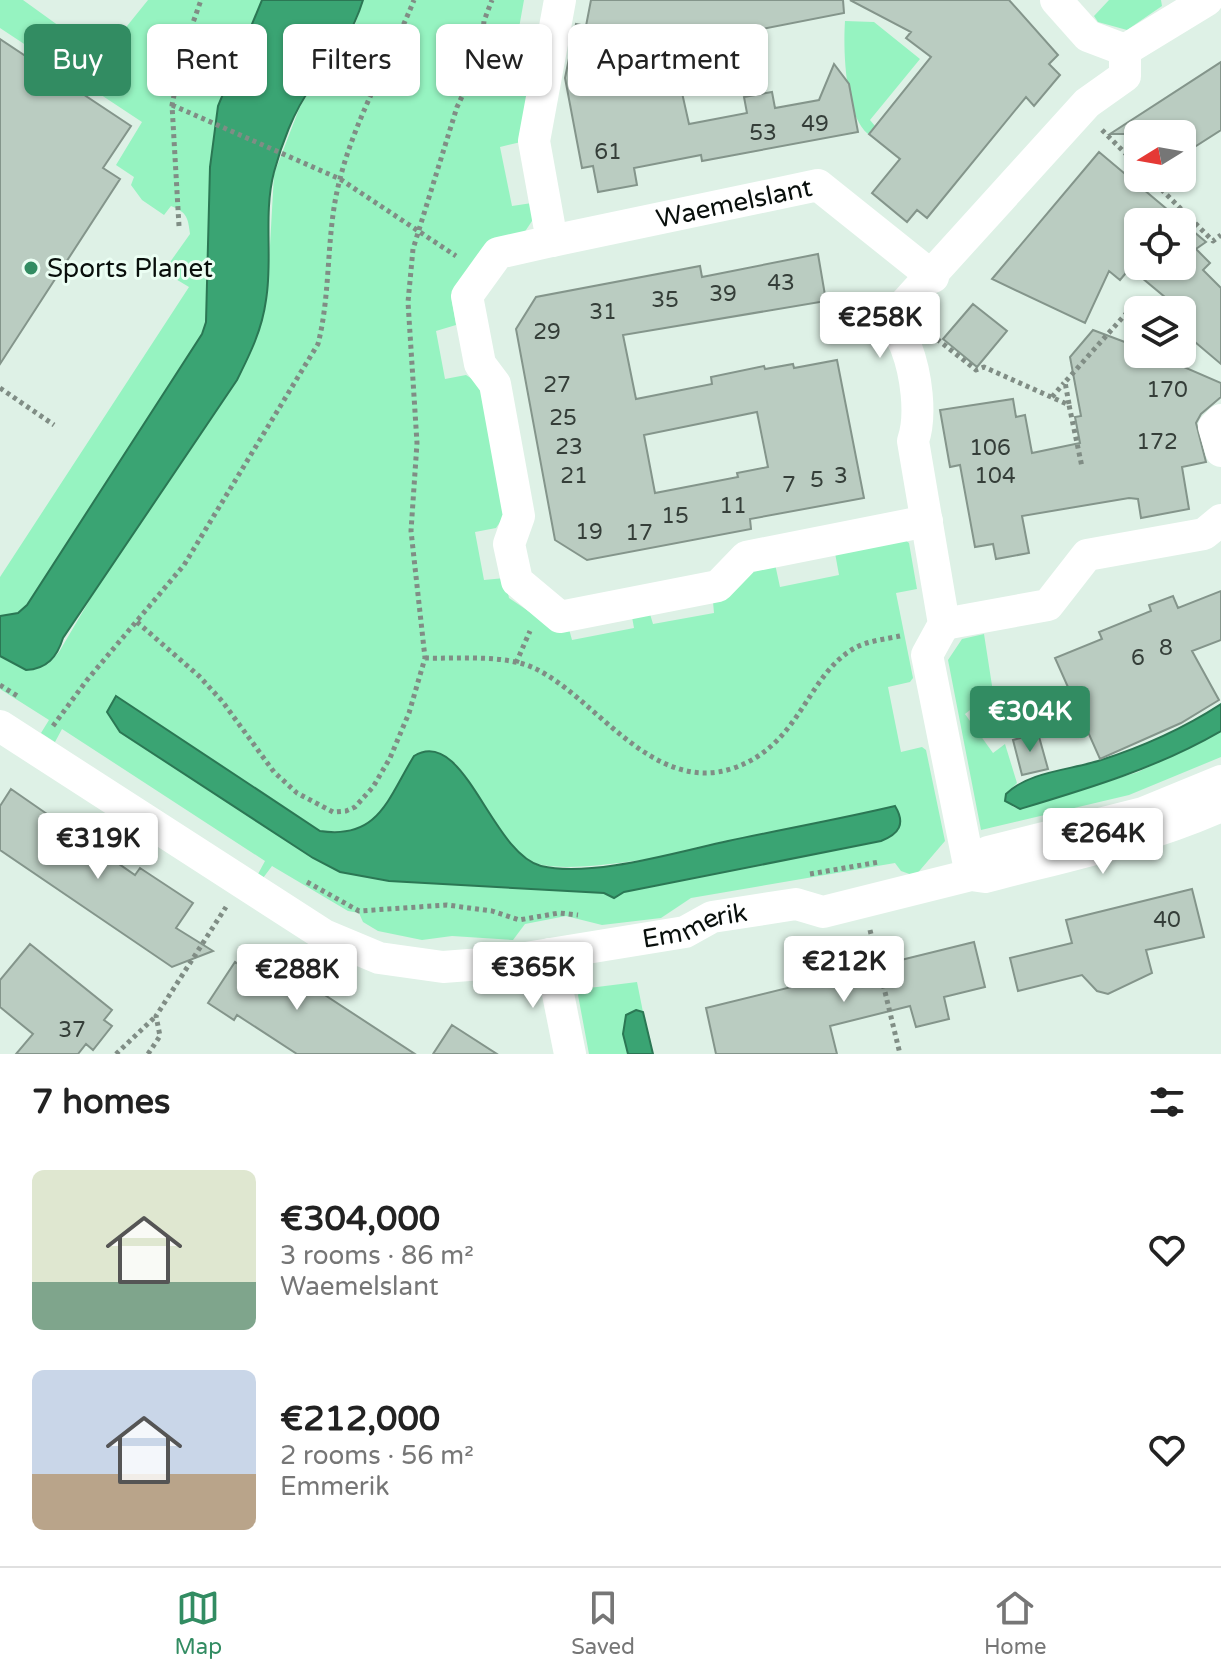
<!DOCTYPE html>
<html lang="en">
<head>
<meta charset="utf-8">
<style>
	:root { --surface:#fff; --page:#f6f6f6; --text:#222; --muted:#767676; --line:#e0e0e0; --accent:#328c62 }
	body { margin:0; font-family:"Varela Round",sans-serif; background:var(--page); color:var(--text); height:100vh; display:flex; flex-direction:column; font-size:30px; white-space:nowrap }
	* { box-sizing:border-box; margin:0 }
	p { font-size:26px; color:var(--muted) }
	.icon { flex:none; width:44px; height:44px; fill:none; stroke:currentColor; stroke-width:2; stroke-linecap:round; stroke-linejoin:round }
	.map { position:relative; height:1054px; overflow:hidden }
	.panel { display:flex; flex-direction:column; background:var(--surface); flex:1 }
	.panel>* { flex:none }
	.hud { position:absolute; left:24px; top:24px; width:800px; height:72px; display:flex; gap:16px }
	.needle { width:52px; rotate:259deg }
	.buttons { position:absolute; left:1124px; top:120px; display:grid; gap:16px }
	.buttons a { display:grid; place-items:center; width:72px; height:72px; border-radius:12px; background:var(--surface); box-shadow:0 2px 6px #0004; font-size:40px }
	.price { position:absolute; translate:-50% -68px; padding:0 18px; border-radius:8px; background:#fff; color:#222; font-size:26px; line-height:52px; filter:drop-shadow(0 2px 4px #0008) }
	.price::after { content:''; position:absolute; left:50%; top:48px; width:24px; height:18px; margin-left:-12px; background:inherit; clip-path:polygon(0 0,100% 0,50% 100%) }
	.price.current { background:var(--accent); color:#fff }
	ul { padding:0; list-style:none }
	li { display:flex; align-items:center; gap:24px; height:200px; padding:0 32px }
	li span { display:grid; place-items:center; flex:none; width:224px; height:160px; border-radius:12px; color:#555 }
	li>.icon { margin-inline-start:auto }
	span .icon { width:96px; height:96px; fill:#fffc; stroke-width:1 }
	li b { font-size:34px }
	h2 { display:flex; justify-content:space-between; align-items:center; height:96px; padding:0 32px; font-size:34px }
	.pill { padding:0 28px; border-radius:12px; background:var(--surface); box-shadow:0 2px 6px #0004; font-size:28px; line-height:72px }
	.pill.current { background:var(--accent); color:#fff }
	.dock { display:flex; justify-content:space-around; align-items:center; height:112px; border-top:2px solid var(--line); background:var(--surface); font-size:22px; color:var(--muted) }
	.dock a { display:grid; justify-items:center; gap:4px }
	.dock .current { color:var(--accent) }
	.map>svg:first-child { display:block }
	.green { fill:#96f3c1; fill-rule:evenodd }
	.water { fill:#3aa473; stroke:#2b7754; stroke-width:2 }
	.building { fill:#baccc1; stroke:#84958b; stroke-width:2; fill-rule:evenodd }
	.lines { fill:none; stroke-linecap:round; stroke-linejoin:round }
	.path { stroke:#808d85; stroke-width:5; stroke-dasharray:4 4; stroke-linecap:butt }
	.minor { stroke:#fff; stroke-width:32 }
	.poi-dot { fill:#328c62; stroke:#ebfef3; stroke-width:3 }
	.labels { text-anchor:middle; stroke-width:6; stroke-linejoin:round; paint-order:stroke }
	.number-label { font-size:22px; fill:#353e39 }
	.street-label { font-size:26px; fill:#090f0c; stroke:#ebfef3 }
	.poi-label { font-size:26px; fill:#090f0c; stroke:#ebfef3; text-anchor:start }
</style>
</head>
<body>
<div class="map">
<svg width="1221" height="1054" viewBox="0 0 1221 1054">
	<rect width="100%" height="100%" fill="#def1e6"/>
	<path class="green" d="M0 0H23L102 57 148 0H262L218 106 210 167 206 322 202 334 27 605 18 613 0 616V577L189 287 169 275 168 265 190 234C188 218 187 212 171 206L164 215 142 200 131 185 134 177 116 165 142 122 0 28Z
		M363 0H524L515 50 534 55 521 142 500 147 512 206 532 203 538 212 520 239 488 244 451 295 456 325 436 331 445 379 466 375 483 386 507 512 496 528 475 532 484 580 505 578 509 598 558 631 569 629 572 640 634 628 632 617 650 614 653 624 714 613 713 602 748 565 775 564 780 587 839 575 835 553 900 536 909 543 917 589 896 593 913 678 910 682 888 687 901 752 922 747 926 750 945 841 915 876 901 871 895 863 691 898 661 918 602 925 566 916 525 924 513 940 452 936 422 940 378 931 363 922 359 913 348 911 272 866 263 878 258 874 265 861 62 729 55 742 41 733 49 720 0 689V656L35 669 48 664 59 652 267 299 274 174 299 109 310 89 339 55 356 22ZM116 696 320 831 354 832 373 822 384 806 455 763C483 793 493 837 528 860 571 889 834 819 895 806L624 892 614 898 604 893 389 881 340 871 313 858 120 732Z
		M1109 0H1161L1162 6 1127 30 1098 22 1094 16Z
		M845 21 874 22 920 59 870 120 875 126 868 134C845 115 843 50 845 21Z
		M984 634 993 692 965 714 993 753 1005 744 1017 783 1006 794 1013 807 1020 809 1138 772 1221 731V757L1129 795 981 830 948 660 962 639Z
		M637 982 643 1012 636 1010 623 1034 628 1054H589L578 995 581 989Z"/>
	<path class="water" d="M262 0H363C352 36 333 59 311 88 294 110 281 146 274 172 263 214 273 259 266 300 262 330 250 354 237 380L63 638C57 657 47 669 26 670L0 656V616L18 613 27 605 202 334 206 322 210 167 218 106Z
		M116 696 320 831C379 840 388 798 414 756 464 725 491 853 541 866 591 878 677 852 728 841 784 829 840 819 895 806 906 824 899 834 881 841L624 892 614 898 604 893 389 881 340 872 313 858 120 732 107 712Z
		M1221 704V731C1157 768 1090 788 1020 809L1005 801 1006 794C1028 772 1069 770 1098 761 1139 748 1184 728 1221 704Z
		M636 1010 643 1012 653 1054H628L623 1034 626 1015Z"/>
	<path class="building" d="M591 0H843L844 13 737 34 678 33 676 66 689 124 747 113 744 97 772 92 775 108 819 100 834 64 849 84 858 132 702 161 701 155 634 168 637 185 598 192 593 166 582 168 565 78 576 24 586 26Z
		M850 0H1009L1058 55 1049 64 1060 75 1034 106 1026 97 927 218 917 210 907 222 872 193 900 159 869 134 931 57 906 38 911 32Z
		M0 39 131 126 103 168 120 179 0 364Z
		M1221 62V130L1182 155V134H1110Z
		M1099 152 1206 242 1196 249 1210 263 1203 270 1221 288V364L1182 331V310H1175L1178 308 1130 268 1120 280 1109 271 1085 323 992 279ZM1138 222H1182V266H1138Z
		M818 254 826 301 623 335 636 399 712 384 711 377 764 366 765 369 793 364 794 368 837 360 864 498 750 519 751 529 587 560 555 540 516 329 536 297 700 266 702 277ZM757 412 768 467 737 473 738 477 655 493 644 435Z
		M973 304 1007 331 977 367 943 339Z
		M1093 330 1138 347V354H1154L1221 383V397L1201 414 1196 423 1206 462 1182 467 1189 509 1141 518 1138 499 1129 498 1022 516 1029 553 996 559 993 544 975 547 960 465 950 467 940 410 1013 399 1016 417 1025 415 1032 453 1080 443 1075 417 1081 416 1070 357Z
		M1221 591V640L1192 651 1219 700 1181 723 1100 759 1055 658 1102 639 1099 632 1151 611 1149 605 1173 596 1178 608Z
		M1038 733 1048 769 1022 775 1013 740Z
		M11 789 135 875 140 868 193 903 176 928 213 951 172 967 0 850V806Z
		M1192 889 1204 937 1146 950 1152 973 1108 994 1097 991 1082 975 1018 991 1010 958 1072 943 1066 920Z
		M974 942 985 987 944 997 949 1019 916 1027 910 1006 830 1026 837 1054H716L706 1008Z
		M30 944 112 1010 104 1020 112 1026 93 1050 86 1044 78 1054H16L33 1034 0 1007V980Z
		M268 951 282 960V967L415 1054H297L237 1015 234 1020 208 1003 235 962 247 970 254 959Z
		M452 1025 497 1054H433Z"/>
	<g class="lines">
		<path class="path" d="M172 105 340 179 456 256
			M1102 130 1138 166
			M1150 178 1213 241 1221 235
			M179 226 172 105 184 48 201 0
			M937 339 976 370 984 367 1069 405 1082 467
			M0 388 54 425
			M1052 397 1064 383
			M1069 404 1065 382 1131 308
			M137 622 199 676 222 701 274 772 297 793 333 812 346 811 355 807 373 787 390 758 409 713 425 658 411 531 417 443 408 302 413 249 457 107 480 59 484 21 492 0
			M425 658C459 659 503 654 534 668 596 697 652 796 734 768 801 744 806 677 853 649 866 641 886 639 900 636
			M516 663 530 631
			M0 685 19 697
			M53 726 87 680 184 565 318 344C331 293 326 238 338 187 353 121 389 62 414 0
			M810 874 879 862
			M307 882 359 911 447 905 492 911 519 920 559 913 578 915
			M870 930 900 1054
			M116 1054 155 1017
			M148 1054 160 1036 156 1016 226 907"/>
		<g class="minor">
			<path d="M560 0 534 141 552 241 498 253 467 296 480 364 495 384 519 516 509 544 517 581 560 617 718 586 746 557 927 521"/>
			<path d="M1056 0 1088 36 1125 50"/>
			<path id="s1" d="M552 241 818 185 933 277"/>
			<path d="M1221 420 1214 427 1221 451"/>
			<path d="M944 624 1048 605 1087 555 1204 534 1221 520"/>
			<path id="s2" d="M0 726 324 935 379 958 443 967 495 963 685 932 712 917 796 904 823 912 971 875 985 877C1065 856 1145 840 1221 806"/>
			<path d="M971 875 927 655 944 624 913 441C922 415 916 373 906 347 902 336 895 330 892 318L1087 103 1125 76V50L1207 0"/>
			<path d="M971 875 988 852 1143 813 1221 781"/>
			<path d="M550 954 570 1054"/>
		</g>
	</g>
	<circle class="poi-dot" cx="31" cy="268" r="8"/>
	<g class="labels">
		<g class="number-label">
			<text x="815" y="131">49</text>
			<text x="763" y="140">53</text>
			<text x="608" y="159">61</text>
			<text x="781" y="290">43</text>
			<text x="723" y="301">39</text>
			<text x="665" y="307">35</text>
			<text x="603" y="319">31</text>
			<text x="547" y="339">29</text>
			<text x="557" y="392">27</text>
			<text x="1167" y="397">170</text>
			<text x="563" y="425">25</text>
			<text x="1157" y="449">172</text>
			<text x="569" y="454">23</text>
			<text x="990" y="455">106</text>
			<text x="574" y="483">21</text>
			<text x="841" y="483">3</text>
			<text x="995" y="483">104</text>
			<text x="817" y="487">5</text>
			<text x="789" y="492">7</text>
			<text x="733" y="513">11</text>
			<text x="675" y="523">15</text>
			<text x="589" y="539">19</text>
			<text x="639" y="540">17</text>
			<text x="1166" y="655">8</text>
			<text x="1138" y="665">6</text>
			<text x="1167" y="927">40</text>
			<text x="72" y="1037">37</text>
		</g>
		<g class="street-label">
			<text dy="9" stroke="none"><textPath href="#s1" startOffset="186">Waemelslant</textPath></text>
			<text dy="9" stroke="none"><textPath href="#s2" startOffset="766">Emmerik</textPath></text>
		</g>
		<g class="poi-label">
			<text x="47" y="277">Sports Planet</text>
		</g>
	</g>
</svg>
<div class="buttons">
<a><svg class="needle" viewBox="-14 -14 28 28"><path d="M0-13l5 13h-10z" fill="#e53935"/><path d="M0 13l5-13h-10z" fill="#767676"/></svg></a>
<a><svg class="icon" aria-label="locate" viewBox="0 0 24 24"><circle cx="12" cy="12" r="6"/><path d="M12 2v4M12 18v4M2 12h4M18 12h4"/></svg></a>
<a><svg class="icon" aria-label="layers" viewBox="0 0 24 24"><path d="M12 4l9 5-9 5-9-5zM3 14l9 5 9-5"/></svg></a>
</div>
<b class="price" style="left:880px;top:360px">€258K</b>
<b class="price current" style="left:1030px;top:754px">€304K</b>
<b class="price" style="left:1103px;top:876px">€264K</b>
<b class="price" style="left:98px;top:881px">€319K</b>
<b class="price" style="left:844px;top:1004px">€212K</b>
<b class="price" style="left:533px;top:1010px">€365K</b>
<b class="price" style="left:297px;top:1012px">€288K</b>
<div class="hud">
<a class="pill current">Buy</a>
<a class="pill">Rent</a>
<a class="pill">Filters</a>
<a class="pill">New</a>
<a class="pill">Apartment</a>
</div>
</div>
<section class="panel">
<h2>7 homes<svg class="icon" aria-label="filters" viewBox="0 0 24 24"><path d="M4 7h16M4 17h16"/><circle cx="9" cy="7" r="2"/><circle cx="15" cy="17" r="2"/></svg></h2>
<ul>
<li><span style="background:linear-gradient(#dfe7d0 70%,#7fa58c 0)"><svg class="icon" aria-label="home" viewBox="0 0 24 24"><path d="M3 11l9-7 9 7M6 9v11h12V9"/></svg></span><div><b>€304,000</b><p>3 rooms · 86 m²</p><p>Waemelslant</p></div><svg class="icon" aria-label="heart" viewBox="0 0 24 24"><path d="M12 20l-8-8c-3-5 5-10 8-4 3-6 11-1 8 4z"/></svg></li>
<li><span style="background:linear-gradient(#c9d6e8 65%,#b9a48a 0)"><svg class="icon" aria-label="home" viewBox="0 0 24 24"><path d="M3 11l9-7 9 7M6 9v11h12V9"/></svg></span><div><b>€212,000</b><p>2 rooms · 56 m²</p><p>Emmerik</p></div><svg class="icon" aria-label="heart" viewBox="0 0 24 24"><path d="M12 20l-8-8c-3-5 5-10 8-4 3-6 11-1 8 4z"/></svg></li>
</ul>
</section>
<nav class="dock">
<a class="current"><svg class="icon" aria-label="map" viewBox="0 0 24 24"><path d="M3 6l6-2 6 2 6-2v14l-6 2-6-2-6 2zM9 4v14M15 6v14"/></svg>Map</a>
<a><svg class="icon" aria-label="saved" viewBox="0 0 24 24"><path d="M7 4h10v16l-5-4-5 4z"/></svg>Saved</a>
<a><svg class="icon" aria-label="home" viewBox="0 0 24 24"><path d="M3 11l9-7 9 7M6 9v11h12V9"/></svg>Home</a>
</nav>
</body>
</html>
